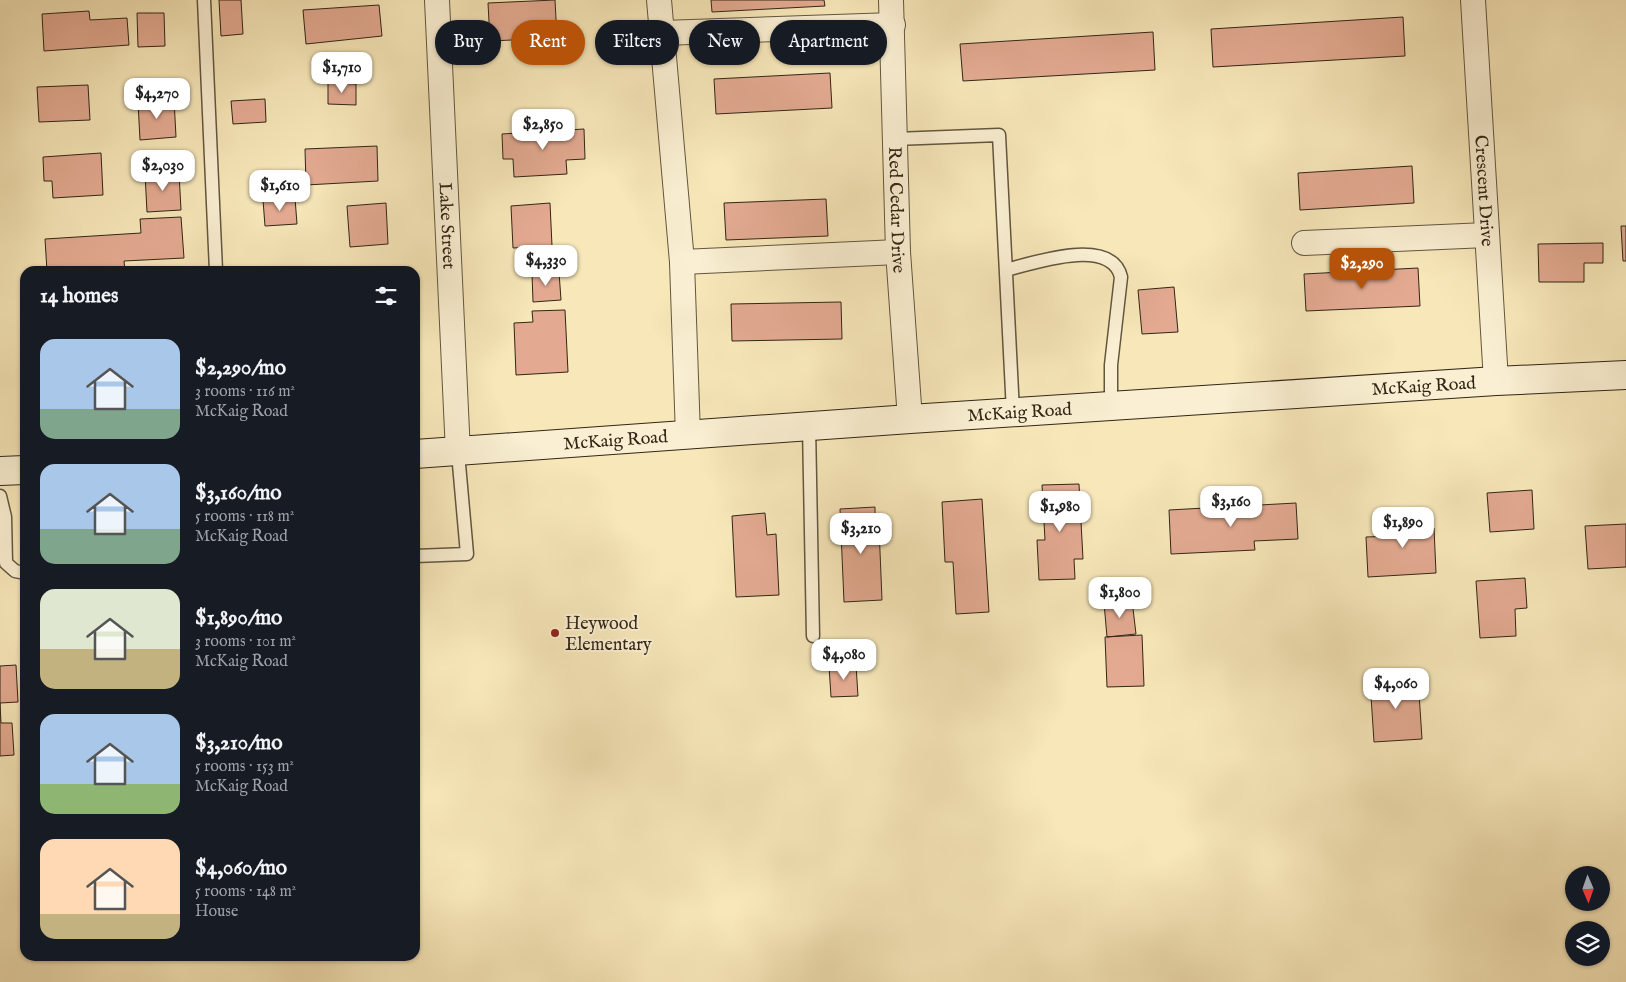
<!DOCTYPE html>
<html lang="en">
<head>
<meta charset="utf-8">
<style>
	:root { --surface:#171b24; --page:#242831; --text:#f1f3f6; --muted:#9ea1a6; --accent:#b45309 }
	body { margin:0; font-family:"IM FELL English",serif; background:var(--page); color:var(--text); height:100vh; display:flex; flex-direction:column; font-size:19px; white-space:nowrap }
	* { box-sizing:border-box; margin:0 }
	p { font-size:16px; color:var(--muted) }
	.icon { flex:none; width:28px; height:28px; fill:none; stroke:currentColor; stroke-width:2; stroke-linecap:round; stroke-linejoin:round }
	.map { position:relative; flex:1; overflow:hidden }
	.panel { position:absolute; left:20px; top:266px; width:400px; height:695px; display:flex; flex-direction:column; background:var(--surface); border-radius:15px; box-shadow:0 1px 4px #0004 }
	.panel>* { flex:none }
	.banner { position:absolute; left:435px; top:20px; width:475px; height:45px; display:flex; gap:10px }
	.needle { width:32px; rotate:178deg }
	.controls { position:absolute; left:1565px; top:866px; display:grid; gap:10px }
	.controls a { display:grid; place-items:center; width:45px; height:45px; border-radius:50%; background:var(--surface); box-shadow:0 1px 4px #0004; font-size:25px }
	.price { position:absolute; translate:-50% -42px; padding:0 11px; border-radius:10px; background:#fff; color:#222; font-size:16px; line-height:32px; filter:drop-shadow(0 1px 2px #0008) }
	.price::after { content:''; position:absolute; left:50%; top:30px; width:15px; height:11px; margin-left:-8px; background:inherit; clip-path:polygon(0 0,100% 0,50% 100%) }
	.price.on { background:var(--accent); color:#fff }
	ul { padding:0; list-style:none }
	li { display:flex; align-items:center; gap:15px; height:125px; padding:0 20px }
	li span { display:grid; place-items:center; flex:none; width:140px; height:100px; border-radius:15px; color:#555 }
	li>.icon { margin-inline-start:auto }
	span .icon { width:60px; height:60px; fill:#fffc; stroke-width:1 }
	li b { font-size:21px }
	h2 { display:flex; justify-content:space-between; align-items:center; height:60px; padding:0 20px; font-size:21px }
	.tag { padding:0 18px; border-radius:22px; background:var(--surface); box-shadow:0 1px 4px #0004; font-size:18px; line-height:45px }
	.tag.on { background:var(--accent); color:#fff }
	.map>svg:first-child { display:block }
	.building { fill:#e3aa91; stroke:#312616 }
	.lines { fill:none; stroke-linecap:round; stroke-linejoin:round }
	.lane-casing { stroke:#62563f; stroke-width:15 }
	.street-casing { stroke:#62563f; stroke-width:26 }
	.secondary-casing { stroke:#312616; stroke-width:30 }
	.lane { stroke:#faefd2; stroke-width:12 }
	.street { stroke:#faefd2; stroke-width:24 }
	.secondary { stroke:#faefd2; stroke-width:28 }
	.poi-dot { fill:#8f2418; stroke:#faefd2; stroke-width:2 }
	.labels { text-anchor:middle; stroke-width:4; stroke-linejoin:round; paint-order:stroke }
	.street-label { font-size:18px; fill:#312616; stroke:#faefd2 }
	.poi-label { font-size:18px; fill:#312616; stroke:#faefd2; text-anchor:start }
</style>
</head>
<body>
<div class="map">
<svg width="1626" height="982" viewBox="0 0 1626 982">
	<rect width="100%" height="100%" fill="#f7e7b9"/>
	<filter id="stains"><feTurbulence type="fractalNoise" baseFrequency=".004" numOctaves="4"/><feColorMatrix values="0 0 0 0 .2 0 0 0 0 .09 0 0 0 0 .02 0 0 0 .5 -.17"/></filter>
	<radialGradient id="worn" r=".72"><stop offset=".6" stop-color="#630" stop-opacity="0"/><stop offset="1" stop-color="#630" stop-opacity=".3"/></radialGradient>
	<path class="building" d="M219 0H241L243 34 221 36Z
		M555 0 557 38 490 41 488 3Z
		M711 0H824L825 6 712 12Z
		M379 5 382 36 306 44 303 10Z
		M89 11 90 20 127 18 129 45 44 51 42 14Z
		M137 13H164L165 46 138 47Z
		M1403 17 1405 56 1213 67 1211 29Z
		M1153 32 1155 70 963 81 960 44Z
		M830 73 832 108 716 114 714 79Z
		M328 83 356 84V105L328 104Z
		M88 85 90 120 39 122 37 87Z
		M174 99 176 137 140 140 138 102Z
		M265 99 266 122 233 124 231 101Z
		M584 129 585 159 566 160 567 174 514 177 513 159H503L502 134Z
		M377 146 378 181 306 185 305 149Z
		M101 153 103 195 53 198 52 181H44L43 157Z
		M1412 166 1414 203 1300 210 1298 173Z
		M179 173 181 210 147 212 145 174Z
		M295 198 297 224 265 226 263 200Z
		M826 199 828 236 726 240 724 203Z
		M386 203 388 244 350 247 347 206Z
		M550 203 552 246 513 248 511 206Z
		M181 217 184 258 124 261 125 271H47L45 239 141 233 140 219Z
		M1621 226H1626V261H1623Z
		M1603 243V263H1584V282H1539L1538 244Z
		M1418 268 1420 306 1306 311 1304 274Z
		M559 272 561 300 533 302 532 274Z
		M1174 287 1178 332 1142 334 1138 290Z
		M841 302 842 339 732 341 731 304Z
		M565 310 568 372 516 375 514 323 533 322 532 311Z
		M1079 484 1083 559H1074L1075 579 1039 580 1037 540H1045L1042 485Z
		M1532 490 1534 529 1490 532 1487 493Z
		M982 499 989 612 956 614 953 562H945L942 502Z
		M1296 503 1298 539 1254 541 1255 550 1171 554 1169 510Z
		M875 507V527H879L882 600 844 602 840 509Z
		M765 513 767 535 776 534 779 595 736 597 732 516Z
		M1422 514 1423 528H1434L1436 573 1368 577 1366 537 1395 536 1394 515Z
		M1626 524V567L1588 569 1585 526Z
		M1525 578 1527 608 1515 609 1516 636 1480 638 1476 581Z
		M1132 600 1136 634 1107 637 1104 603Z
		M1142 635 1144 686 1107 687 1105 637Z
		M16 665 18 702 0 703 1 723H12L14 755 0 756V666Z
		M856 665 858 696 831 697 829 666Z
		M1418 678 1422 739 1374 742 1370 681Z"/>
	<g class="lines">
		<g class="lane-casing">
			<path id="lane" d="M204 0 216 271
				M895 139 999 135 1013 412
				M1006 270C1033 263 1111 236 1121 277L1111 365V406
				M809 426 813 636
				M0 496 5 517 6 563 15 571 25 573
				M415 556 467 554 458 453"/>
		</g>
		<g class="street-casing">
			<g id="street">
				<path id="s1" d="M437 0 458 453"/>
				<path d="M659 0 682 262 688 436"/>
				<path id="s2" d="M891 0 898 252 910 419"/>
				<path id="s3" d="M1473 0 1496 381"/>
				<path d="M662 33 893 25"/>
				<path d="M1304 243 1487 235"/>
				<path d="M682 262 898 252"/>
			</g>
		</g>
		<g class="secondary-casing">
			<g id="secondary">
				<path id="s4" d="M415 454 910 419 1496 381 1626 375"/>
				<path d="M0 471 25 470"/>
			</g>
		</g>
		<use href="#lane" class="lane"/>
		<use href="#street" class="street"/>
		<use href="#secondary" class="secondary"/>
	</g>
	<circle class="poi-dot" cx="555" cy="633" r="5"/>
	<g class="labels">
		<g class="street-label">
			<text dy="6" stroke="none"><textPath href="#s3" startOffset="191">Crescent Drive</textPath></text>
			<text dy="6" stroke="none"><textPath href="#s2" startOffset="210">Red Cedar Drive</textPath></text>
			<text dy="6" stroke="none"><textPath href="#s1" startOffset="226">Lake Street</textPath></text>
			<text dy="6" stroke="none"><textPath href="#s4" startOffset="1011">McKaig Road</textPath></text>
			<text dy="6" stroke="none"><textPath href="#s4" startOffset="606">McKaig Road</textPath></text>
			<text dy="6" stroke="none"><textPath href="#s4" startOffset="201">McKaig Road</textPath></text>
		</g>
		<g class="poi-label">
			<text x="565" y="629">Heywood<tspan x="565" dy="21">Elementary</tspan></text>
		</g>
	</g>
	<rect width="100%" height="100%" filter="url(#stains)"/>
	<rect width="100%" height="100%" fill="url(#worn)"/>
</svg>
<div class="controls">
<a><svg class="needle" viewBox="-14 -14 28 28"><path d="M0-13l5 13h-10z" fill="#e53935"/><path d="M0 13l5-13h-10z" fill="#9ea1a6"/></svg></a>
<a><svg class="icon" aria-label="layers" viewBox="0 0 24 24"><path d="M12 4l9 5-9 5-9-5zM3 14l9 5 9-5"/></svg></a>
</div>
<b class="price" style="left:342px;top:94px">$1,710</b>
<b class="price" style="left:157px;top:120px">$4,270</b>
<b class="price" style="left:543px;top:151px">$2,850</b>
<b class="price" style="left:163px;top:192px">$2,030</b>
<b class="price" style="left:280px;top:212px">$1,610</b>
<b class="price" style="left:546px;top:287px">$4,330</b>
<b class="price on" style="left:1362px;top:290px">$2,290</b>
<b class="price" style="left:1231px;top:528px">$3,160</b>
<b class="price" style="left:1060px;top:533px">$1,980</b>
<b class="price" style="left:1403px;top:549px">$1,890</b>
<b class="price" style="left:861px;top:555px">$3,210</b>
<b class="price" style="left:1120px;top:619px">$1,800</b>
<b class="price" style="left:844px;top:681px">$4,080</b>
<b class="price" style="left:1396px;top:710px">$4,060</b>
<div class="banner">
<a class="tag">Buy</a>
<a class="tag on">Rent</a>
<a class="tag">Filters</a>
<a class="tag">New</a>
<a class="tag">Apartment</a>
</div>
<section class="panel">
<h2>14 homes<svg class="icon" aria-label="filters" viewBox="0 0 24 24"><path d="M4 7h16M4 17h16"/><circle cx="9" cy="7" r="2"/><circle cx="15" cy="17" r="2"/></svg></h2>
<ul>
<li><span style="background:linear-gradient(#a9c7e8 70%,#7fa58c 0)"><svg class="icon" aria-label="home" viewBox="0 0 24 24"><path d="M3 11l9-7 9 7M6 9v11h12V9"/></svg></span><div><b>$2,290/mo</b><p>3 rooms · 116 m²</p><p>McKaig Road</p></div></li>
<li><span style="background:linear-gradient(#a9c7e8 65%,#7fa58c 0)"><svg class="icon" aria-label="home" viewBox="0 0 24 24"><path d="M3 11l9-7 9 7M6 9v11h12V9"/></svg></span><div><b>$3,160/mo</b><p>5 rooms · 118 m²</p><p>McKaig Road</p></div></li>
<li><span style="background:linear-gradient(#dfe7d0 60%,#c2b280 0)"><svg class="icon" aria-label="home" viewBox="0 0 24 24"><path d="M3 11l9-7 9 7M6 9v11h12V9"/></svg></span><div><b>$1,890/mo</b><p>3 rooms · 101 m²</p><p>McKaig Road</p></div></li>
<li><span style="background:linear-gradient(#a9c7e8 70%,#8fb573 0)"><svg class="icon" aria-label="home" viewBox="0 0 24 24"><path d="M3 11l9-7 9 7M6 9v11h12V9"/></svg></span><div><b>$3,210/mo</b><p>5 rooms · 153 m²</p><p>McKaig Road</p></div></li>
<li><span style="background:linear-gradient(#ffd9b3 75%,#c2b280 0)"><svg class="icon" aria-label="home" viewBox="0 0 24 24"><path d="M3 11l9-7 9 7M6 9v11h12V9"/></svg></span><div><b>$4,060/mo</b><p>5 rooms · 148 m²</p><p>House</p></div></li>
</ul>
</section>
</div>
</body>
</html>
